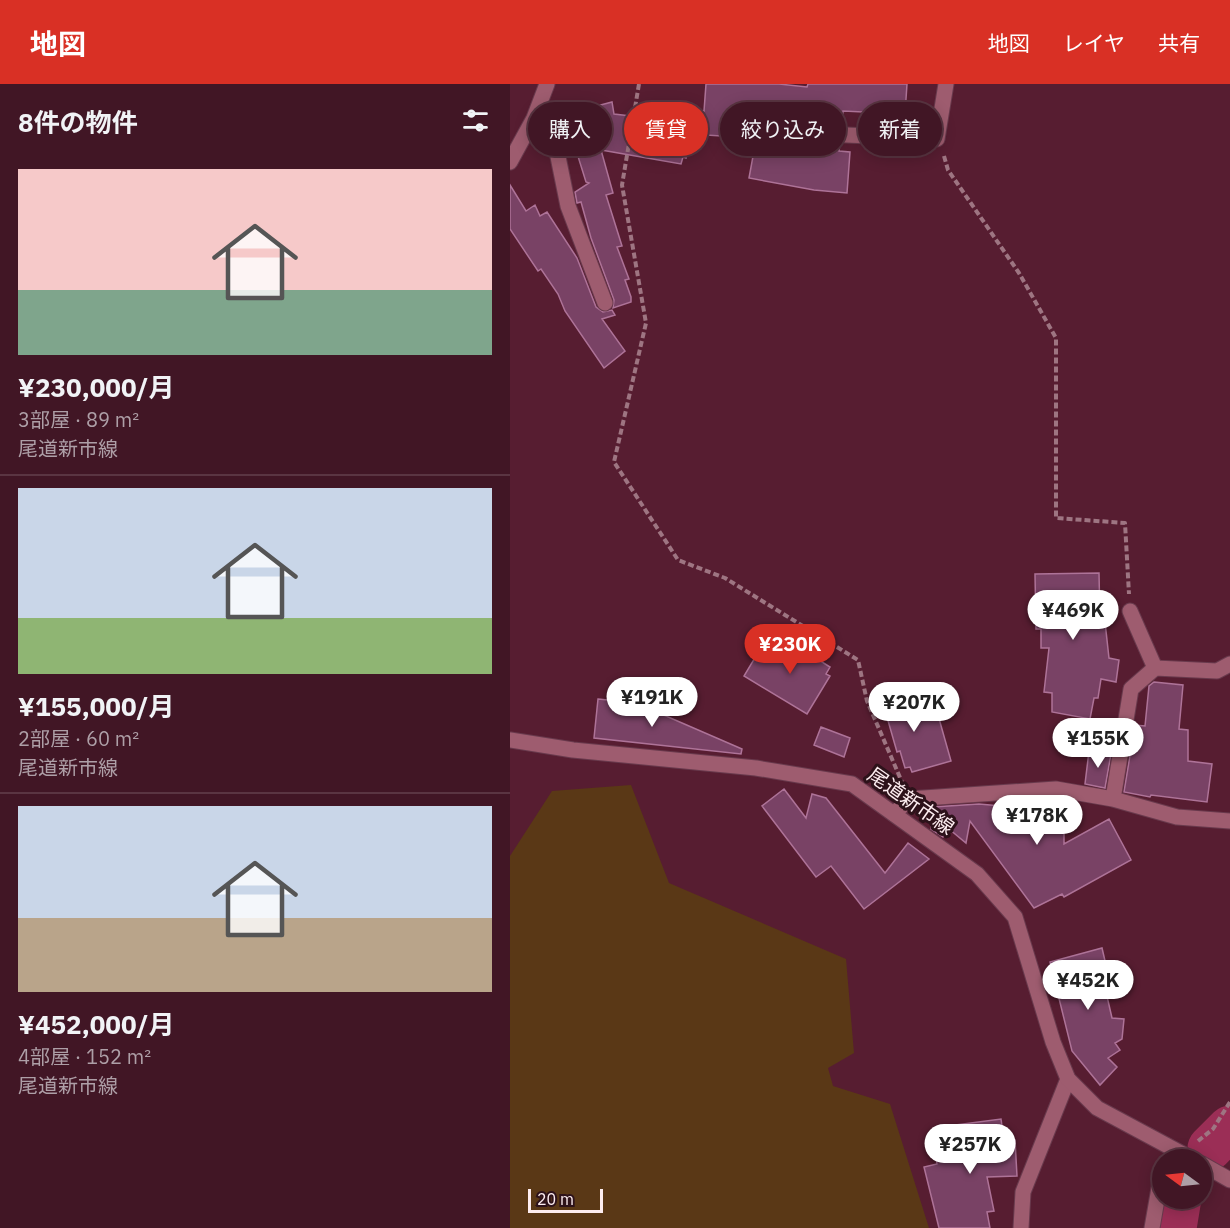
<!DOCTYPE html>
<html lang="ja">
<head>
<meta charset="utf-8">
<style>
	:root { --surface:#411625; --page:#481f2d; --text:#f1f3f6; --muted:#ae9fa7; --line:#5a3542; --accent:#d93025 }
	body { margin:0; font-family:"IBM Plex Sans","Noto Sans JP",sans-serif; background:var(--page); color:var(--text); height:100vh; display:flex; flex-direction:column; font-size:22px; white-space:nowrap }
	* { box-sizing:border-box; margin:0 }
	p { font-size:20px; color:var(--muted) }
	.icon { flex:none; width:33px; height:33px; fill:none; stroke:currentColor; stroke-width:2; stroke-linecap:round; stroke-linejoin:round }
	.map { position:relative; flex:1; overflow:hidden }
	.drawer { display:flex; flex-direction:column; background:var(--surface); width:510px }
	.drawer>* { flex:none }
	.hud { position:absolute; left:18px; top:18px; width:570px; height:54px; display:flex; gap:12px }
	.needle { width:39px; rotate:285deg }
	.tools { position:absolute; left:642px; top:1065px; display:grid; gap:12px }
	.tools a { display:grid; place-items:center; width:60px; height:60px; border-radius:50%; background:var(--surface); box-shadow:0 3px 15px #0003,0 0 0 2px var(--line); font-size:30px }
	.scale { position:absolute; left:18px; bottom:15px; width:75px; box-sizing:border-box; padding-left:6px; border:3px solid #fdedf0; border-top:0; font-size:16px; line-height:21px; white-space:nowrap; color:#fdedf0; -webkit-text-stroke:4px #2d121a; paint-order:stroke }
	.price { position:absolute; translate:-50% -51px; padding:0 14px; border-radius:21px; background:#fff; color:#222; font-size:20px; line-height:39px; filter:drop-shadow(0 2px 3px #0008) }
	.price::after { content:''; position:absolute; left:50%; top:36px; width:18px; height:14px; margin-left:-9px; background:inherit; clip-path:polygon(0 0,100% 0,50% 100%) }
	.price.selected { background:var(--accent); color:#fff }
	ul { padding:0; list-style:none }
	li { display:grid; align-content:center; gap:12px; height:318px; padding:0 18px }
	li+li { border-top:2px solid var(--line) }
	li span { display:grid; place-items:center; height:186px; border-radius:0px; color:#555 }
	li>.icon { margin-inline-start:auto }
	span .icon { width:108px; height:108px; fill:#fffc; stroke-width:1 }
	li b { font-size:26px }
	h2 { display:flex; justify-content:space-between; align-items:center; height:72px; padding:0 18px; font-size:26px }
	.pill { padding:0 21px; border-radius:27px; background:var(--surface); box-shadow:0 3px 15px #0003,0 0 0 2px var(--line); font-size:21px; line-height:54px }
	.pill.selected { background:var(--accent); color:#fff }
	header { display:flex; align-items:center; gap:36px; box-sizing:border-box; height:84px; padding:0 30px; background:var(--accent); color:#fff }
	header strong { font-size:28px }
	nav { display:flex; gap:33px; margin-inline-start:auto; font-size:21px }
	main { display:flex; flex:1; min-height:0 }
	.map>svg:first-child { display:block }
	.green { fill:#5a3816 }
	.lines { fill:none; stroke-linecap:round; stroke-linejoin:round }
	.river { stroke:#9b2e56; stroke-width:45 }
	.building { fill:#794265; stroke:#ae7398; stroke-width:1.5 }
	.street-casing { stroke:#693a4d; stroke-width:17 }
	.secondary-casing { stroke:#693a4d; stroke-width:17 }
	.path { stroke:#9e7582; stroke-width:4; stroke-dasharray:6 3; stroke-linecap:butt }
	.street { stroke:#9e5c6f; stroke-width:15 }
	.secondary { stroke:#9e5c6f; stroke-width:15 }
	.labels { text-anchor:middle; stroke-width:6; stroke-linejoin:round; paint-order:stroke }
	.street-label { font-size:20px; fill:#fdedf0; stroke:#2d121a }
</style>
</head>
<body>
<header>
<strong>地図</strong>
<nav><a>地図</a><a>レイヤ</a><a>共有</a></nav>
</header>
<main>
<section class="drawer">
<h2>8件の物件<svg class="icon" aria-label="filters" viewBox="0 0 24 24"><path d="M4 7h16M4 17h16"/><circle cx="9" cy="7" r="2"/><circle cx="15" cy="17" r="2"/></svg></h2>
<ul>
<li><span style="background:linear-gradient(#f6c9c9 65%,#7fa58c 0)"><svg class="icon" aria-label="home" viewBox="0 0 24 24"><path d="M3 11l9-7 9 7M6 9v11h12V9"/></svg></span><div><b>¥230,000/月</b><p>3部屋 · 89 m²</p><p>尾道新市線</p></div></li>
<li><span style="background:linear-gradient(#c9d6e8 70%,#8fb573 0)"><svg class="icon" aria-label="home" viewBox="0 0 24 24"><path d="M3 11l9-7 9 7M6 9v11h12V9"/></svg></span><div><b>¥155,000/月</b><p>2部屋 · 60 m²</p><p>尾道新市線</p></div></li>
<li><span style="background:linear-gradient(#c9d6e8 60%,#b9a48a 0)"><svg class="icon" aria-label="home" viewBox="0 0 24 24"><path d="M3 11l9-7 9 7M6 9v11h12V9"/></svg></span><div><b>¥452,000/月</b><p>4部屋 · 152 m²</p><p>尾道新市線</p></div></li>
</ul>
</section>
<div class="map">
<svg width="720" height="1144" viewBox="0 0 720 1144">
	<rect width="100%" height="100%" fill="#571d31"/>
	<path class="green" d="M121 701 159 799 336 875 344 969 318 984 323 1002 380 1020 419 1144H0V772L42 707Z"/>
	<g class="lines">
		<path class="river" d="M700 1064 720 1044
			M664 1144 669 1114"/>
	</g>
	<path class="building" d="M196 0H269L297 3 298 0H397L395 30 333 27 332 41 249 37 241 42 243 54 180 50 176 74 173 73 171 80 91 66 103 109 96 111 112 162 107 163 119 195 115 196 121 213V218L103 224 104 216 81 154 71 118 67 119 65 108 79 99 76 98 56 34 65 31 64 28 102 18 104 30 138 34 139 31 143 32 146 18 194 27Z
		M246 56 330 60 329 67 340 68 337 109 304 106 239 94Z
		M0 101 16 127 25 121 30 132 37 128 67 174 86 223 93 228 102 226 105 231 92 235 115 267 94 284 55 227 48 210 31 185 28 187 0 145Z
		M589 489 590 537 595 538 599 574 609 576 606 598 591 595 588 614H584L580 635 542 628V609L534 608 539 564H531V545H526L525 490Z
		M255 557 284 574 293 560 314 575 312 578 320 583 316 590 320 592 297 630 234 592Z
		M644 598 673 601 669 645 678 646V677L702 680 697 718 641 711 640 713 614 708 625 641 635 642 639 602Z
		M386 602 391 621 396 620 400 631 426 624 441 677 402 688 400 683 395 684 390 667 387 668 375 626 370 627 365 608Z
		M88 615 126 619 232 665 231 670 84 654Z
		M311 643 340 654 334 673 304 661Z
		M579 667 601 670 595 704 575 700Z
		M274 705 296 734 302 710 316 714 375 789 398 759 419 775 354 825 321 782 306 793 252 722Z
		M535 716H554V760L599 735 621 776 554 813 552 810 524 824 460 737 456 759 439 745 433 753 421 745 423 723 469 720 535 726Z
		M592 864 599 894 593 895 602 934 614 935 612 955 605 959 610 966 598 974 607 983 590 1001 562 967 540 878Z
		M491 1035 494 1056H505L507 1092 477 1093 484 1127 477 1128 480 1144H429L414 1083 427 1080 425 1068 449 1064 446 1041Z"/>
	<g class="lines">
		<g class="street-casing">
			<path id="street" d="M24 34 43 48 58 122 95 219
				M249 47 427 55 436 0
				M0 78 24 34 37 0
				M620 527 645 584 707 587 720 580
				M603 715 621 605 645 584
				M384 730 399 715 546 705 603 715 667 733 720 737
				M511 1144 513 1108 558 995
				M642 1144 652 1087"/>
		</g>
		<g class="secondary-casing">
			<path id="secondary" d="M0 656 63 666 246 684 342 700 467 790 505 833 543 958 558 995 587 1024 684 1076
				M692 1080 720 1096"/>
		</g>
		<path class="path" d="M129 0 112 101 136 239 104 378 168 476 215 494 348 576 357 617 392 698
			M434 72 438 86 509 189 546 254V434L615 439 619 510
			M688 1057 703 1045 720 1018"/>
		<use href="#street" class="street"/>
		<use href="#secondary" class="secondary"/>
	</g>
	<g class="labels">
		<g class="street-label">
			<text transform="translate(401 717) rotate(35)" y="7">尾道新市線</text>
		</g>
	</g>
</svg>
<div class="tools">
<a><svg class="needle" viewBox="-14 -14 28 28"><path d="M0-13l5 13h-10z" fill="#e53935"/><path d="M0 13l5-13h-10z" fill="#ae9fa7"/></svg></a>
</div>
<div class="scale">20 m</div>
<b class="price" style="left:563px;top:557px">¥469K</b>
<b class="price selected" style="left:280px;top:591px">¥230K</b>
<b class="price" style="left:142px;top:644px">¥191K</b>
<b class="price" style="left:404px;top:649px">¥207K</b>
<b class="price" style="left:588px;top:685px">¥155K</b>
<b class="price" style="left:527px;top:762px">¥178K</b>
<b class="price" style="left:578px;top:927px">¥452K</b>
<b class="price" style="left:460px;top:1091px">¥257K</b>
<div class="hud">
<a class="pill">購入</a>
<a class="pill selected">賃貸</a>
<a class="pill">絞り込み</a>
<a class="pill">新着</a>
</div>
</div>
</main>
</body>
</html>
